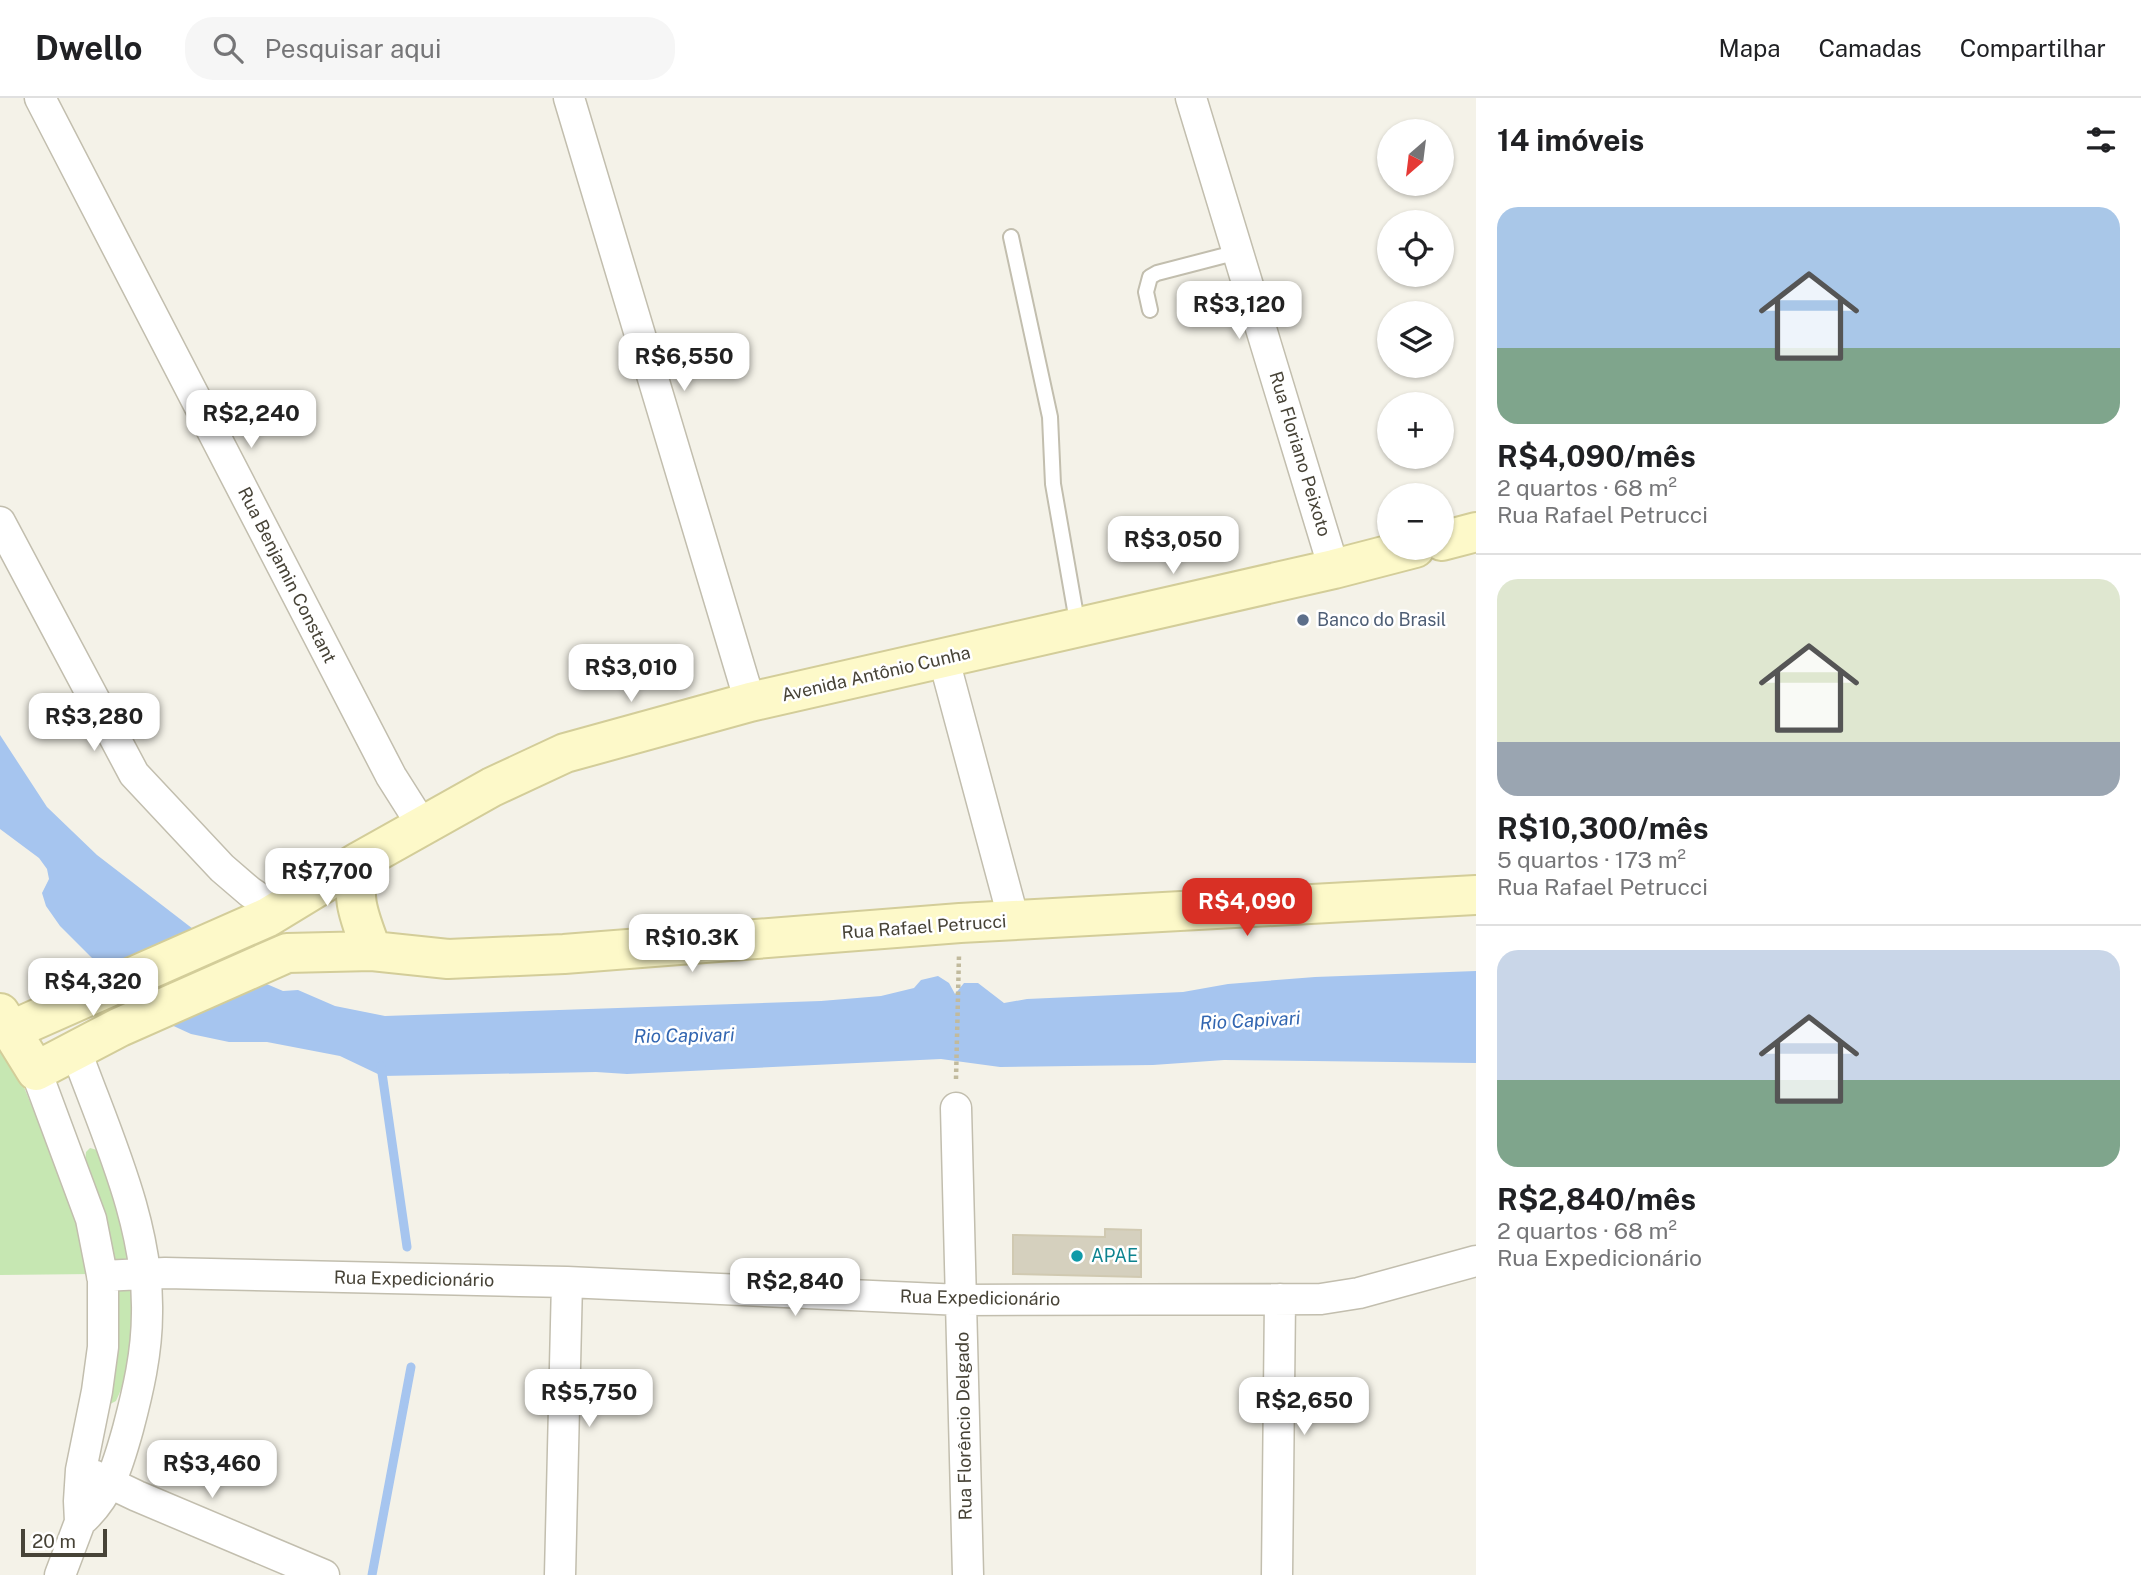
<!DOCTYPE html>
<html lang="pt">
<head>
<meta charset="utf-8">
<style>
	:root { --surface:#fff; --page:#f6f6f6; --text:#202124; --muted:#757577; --line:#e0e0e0; --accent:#d93025 }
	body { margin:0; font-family:"Public Sans",sans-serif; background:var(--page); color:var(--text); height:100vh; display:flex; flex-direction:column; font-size:26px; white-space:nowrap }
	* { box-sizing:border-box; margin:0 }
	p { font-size:23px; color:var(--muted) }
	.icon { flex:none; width:38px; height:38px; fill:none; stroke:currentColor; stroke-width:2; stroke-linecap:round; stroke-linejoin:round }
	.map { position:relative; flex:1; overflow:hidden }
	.sheet { display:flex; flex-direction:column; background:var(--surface); width:665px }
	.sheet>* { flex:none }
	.needle { width:46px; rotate:208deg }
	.tools { position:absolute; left:1377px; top:21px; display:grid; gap:14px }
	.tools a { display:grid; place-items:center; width:77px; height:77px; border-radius:50%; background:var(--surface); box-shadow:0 2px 5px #0004; font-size:35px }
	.scale { position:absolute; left:21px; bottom:18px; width:86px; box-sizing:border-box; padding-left:7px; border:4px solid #474337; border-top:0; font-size:19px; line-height:24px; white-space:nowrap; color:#474337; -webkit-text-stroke:5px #fff; paint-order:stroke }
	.price { position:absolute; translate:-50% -60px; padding:0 16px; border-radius:14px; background:#fff; color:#222; font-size:23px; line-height:46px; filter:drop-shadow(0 2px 4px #0008) }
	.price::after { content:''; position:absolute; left:50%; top:42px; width:21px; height:16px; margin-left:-10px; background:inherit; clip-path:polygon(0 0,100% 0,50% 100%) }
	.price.on { background:var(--accent); color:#fff }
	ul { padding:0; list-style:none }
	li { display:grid; align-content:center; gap:14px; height:371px; padding:0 21px }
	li+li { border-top:2px solid var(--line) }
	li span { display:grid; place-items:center; height:217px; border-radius:21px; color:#555 }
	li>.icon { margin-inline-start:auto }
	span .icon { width:126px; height:126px; fill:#fffc; stroke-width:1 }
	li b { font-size:30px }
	h2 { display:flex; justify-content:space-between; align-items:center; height:84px; padding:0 21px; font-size:30px }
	header { display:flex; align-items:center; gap:42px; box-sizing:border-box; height:98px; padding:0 35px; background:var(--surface); border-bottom:2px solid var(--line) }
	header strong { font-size:33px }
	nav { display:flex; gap:38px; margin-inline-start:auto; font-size:24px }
	.search { width:490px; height:63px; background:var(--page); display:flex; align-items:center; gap:18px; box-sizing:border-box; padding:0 24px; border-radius:28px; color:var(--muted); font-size:26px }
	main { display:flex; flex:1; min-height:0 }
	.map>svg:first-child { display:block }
	.green { fill:#c6e7b2 }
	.water { fill:#a6c5ef }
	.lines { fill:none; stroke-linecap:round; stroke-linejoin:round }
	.stream { stroke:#a6c5ef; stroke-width:9 }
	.building { fill:#d5d0be; stroke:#d0c9b1; stroke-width:2 }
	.lane-casing { stroke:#c2beae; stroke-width:18 }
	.street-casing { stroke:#c2beae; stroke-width:33 }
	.secondary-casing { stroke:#d3cd99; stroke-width:42 }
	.path { stroke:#c1ba9d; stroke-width:4.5; stroke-dasharray:3.5 3.5; stroke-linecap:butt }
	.lane { stroke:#fff; stroke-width:14 }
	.street { stroke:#fff; stroke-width:30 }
	.secondary { stroke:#fdf9c9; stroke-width:38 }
	.service-dot { fill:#5c6f8a; stroke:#fff; stroke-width:2.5 }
	.culture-dot { fill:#0f9aa8; stroke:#fff; stroke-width:2.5 }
	.labels { text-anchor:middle; stroke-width:5; stroke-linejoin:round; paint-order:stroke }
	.street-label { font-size:18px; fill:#474337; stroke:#fff }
	.service-label { font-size:18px; fill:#4e5e75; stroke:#fff; text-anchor:start }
	.culture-label { font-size:18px; fill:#0d838f; stroke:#fff; text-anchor:start }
	.water-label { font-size:19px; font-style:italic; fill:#3266b1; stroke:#fff }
</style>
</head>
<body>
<header>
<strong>Dwello</strong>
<div class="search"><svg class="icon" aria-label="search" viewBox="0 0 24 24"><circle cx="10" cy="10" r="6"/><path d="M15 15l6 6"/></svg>Pesquisar aqui</div>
<nav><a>Mapa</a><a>Camadas</a><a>Compartilhar</a></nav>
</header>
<main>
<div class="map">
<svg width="1476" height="1477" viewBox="0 0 1476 1477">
	<rect width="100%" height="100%" fill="#f4f2e8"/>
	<path class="green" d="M0 944 16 970 43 1035 80 1115 93 1176 0 1177Z
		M90 1050 97 1052C108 1069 111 1088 116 1107 122 1132 129 1156 132 1181 136 1215 132 1272 116 1303L110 1306 106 1303 120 1186 118 1169 85 1064 86 1054Z"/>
	<path class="water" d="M0 637 47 709 97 757 262 884 283 893 298 892 335 908 385 918 821 903 881 898 914 890 921 882 938 878 949 885 955 896 964 885H978L1004 905 1027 901 1183 894 1228 886 1315 879 1476 873V965L1224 962 1153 967 1000 969 941 961 627 976 596 974 382 978 340 958 267 944H229L191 936 156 920 137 905 60 828 46 808 42 795 49 781 47 771 39 760 0 731Z"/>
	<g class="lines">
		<path class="stream" d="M381 968 407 1149
			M372 1477 411 1269"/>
	</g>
	<path class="building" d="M1105 1131 1141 1132V1179L1013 1176V1137L1105 1139Z"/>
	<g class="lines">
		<g class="lane-casing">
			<path id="lane" d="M1011 139 1050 319 1053 386 1078 529
				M1150 212 1146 194 1150 179 1157 175 1238 154"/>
		</g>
		<g class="street-casing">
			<path id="street" d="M40 0 391 678 422 727
				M569 0 750 604
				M1191 0 1334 471
				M0 424 134 676 222 770 250 794 278 813
				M944 562 1014 823
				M76 953C106 1036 149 1126 147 1215 147 1255 138 1293 128 1331 118 1367 109 1399 80 1424
				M36 973 91 1121 103 1182V1249L97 1293 81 1372 79 1403 80 1424 60 1477
				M956 1010 968 1477
				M102 1178 165 1175 567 1184 961 1202 1321 1201 1359 1195 1476 1163
				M93 1377 137 1398 324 1477
				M560 1477 567 1184
				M1277 1477 1280 1201"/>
		</g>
		<g class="secondary-casing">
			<path id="secondary" d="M1442 443 1476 434
				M360 763C350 800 359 818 372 853
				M0 915 36 973 120 929 287 855 372 853 448 861 564 856 960 825 1476 797
				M12 932 268 819 360 763 492 689 565 655 750 604 1334 471 1415 450"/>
		</g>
		<path class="path" d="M956 981 959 857"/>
		<use href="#lane" class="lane"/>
		<use href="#street" class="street"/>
		<use href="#secondary" class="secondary"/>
	</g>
	<circle class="service-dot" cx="1303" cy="522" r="7"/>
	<circle class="culture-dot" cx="1077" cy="1158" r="7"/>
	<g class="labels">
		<g class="street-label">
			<text transform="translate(1300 356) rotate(73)" y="6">Rua Floriano Peixoto</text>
			<text transform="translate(287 477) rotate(63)" y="6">Rua Benjamin Constant</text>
			<text transform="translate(876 576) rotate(-13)" y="6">Avenida Antônio Cunha</text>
			<text transform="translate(924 829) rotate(-4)" y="6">Rua Rafael Petrucci</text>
			<text transform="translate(414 1181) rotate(1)" y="6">Rua Expedicionário</text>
			<text transform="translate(980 1200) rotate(1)" y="6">Rua Expedicionário</text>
			<text transform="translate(964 1328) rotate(-91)" y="6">Rua Florêncio Delgado</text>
		</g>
		<g class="service-label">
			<text x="1317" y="528">Banco do Brasil</text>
		</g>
		<g class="culture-label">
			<text x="1091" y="1164">APAE</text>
		</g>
		<g class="water-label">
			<text transform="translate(1250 922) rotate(-3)" y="7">Rio Capivari</text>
			<text transform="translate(684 937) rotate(-1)" y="7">Rio Capivari</text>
		</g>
	</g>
</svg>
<div class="tools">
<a><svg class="needle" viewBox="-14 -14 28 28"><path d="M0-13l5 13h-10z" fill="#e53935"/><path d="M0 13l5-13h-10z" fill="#757577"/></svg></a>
<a><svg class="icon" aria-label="locate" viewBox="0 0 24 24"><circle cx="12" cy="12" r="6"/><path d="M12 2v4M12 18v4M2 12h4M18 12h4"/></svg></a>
<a><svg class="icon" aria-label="layers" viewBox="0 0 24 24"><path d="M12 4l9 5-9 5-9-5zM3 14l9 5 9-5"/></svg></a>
<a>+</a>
<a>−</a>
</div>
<div class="scale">20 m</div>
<b class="price" style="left:1239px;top:243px">R$3,120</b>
<b class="price" style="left:684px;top:295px">R$6,550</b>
<b class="price" style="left:251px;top:352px">R$2,240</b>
<b class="price" style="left:1173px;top:478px">R$3,050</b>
<b class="price" style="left:631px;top:606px">R$3,010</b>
<b class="price" style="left:94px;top:655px">R$3,280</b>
<b class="price" style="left:327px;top:810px">R$7,700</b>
<b class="price on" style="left:1247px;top:840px">R$4,090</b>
<b class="price" style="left:692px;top:876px">R$10.3K</b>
<b class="price" style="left:93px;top:920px">R$4,320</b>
<b class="price" style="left:795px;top:1220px">R$2,840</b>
<b class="price" style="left:589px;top:1331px">R$5,750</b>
<b class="price" style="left:1304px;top:1339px">R$2,650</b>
<b class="price" style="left:212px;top:1402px">R$3,460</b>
</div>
<section class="sheet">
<h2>14 imóveis<svg class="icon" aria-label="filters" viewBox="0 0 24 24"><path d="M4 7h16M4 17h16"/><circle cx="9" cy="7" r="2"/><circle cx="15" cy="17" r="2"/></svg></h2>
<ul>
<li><span style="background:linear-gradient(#a9c7e8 65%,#7fa58c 0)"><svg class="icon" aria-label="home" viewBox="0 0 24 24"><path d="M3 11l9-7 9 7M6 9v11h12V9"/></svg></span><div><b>R$4,090/mês</b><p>2 quartos · 68 m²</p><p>Rua Rafael Petrucci</p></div></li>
<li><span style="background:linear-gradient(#dfe7d0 75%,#9aa5b1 0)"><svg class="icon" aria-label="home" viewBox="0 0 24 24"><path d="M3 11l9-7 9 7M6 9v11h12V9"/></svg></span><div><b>R$10,300/mês</b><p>5 quartos · 173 m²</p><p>Rua Rafael Petrucci</p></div></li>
<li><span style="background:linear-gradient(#c9d6e8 60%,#7fa58c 0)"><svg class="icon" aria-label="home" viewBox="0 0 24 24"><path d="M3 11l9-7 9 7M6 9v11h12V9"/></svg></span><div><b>R$2,840/mês</b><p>2 quartos · 68 m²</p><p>Rua Expedicionário</p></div></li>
</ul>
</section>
</main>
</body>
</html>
